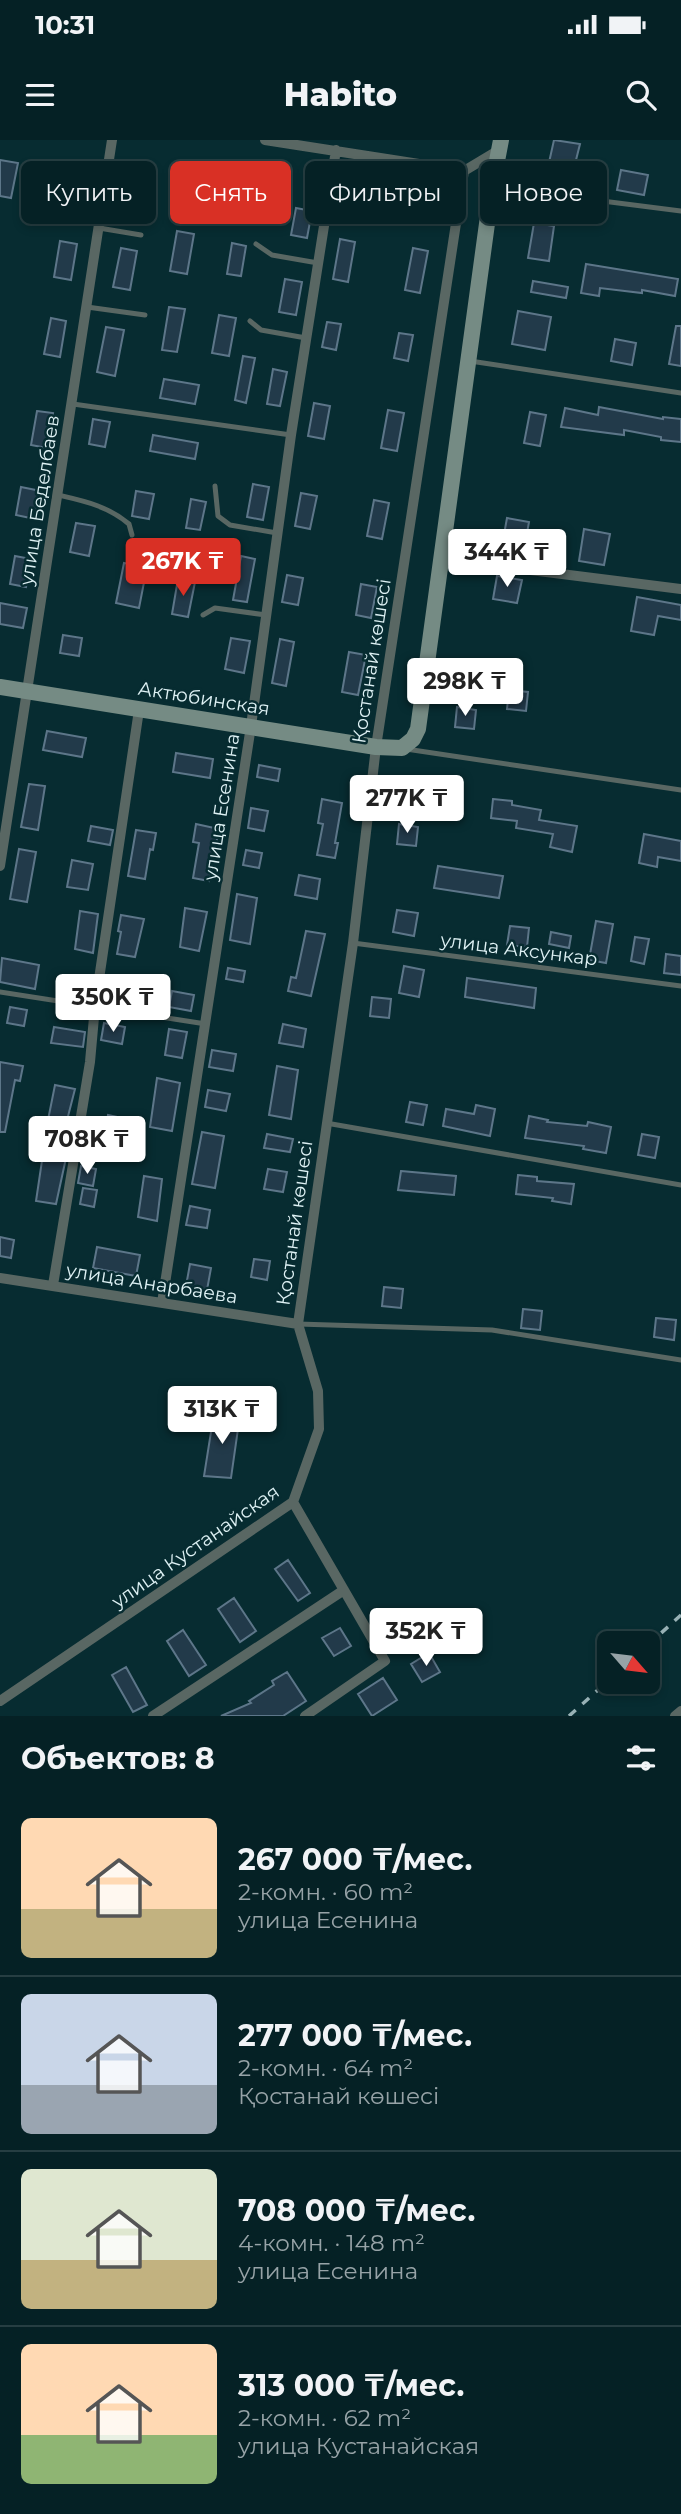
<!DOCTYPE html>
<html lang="ru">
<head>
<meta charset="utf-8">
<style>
	:root { --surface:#052125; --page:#0e292d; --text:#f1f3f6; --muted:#97a3a7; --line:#263e42; --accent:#d93025 }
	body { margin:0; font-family:Montserrat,sans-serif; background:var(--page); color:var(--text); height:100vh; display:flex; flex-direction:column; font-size:26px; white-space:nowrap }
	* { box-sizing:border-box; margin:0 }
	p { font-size:23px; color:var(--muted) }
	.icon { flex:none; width:38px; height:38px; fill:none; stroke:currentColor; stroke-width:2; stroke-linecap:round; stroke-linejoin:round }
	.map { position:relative; height:1576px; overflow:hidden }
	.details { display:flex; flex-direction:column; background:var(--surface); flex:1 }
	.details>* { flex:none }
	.banner { position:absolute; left:21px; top:21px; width:640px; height:63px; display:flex; gap:14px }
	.needle { width:46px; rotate:118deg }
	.buttons { position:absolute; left:597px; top:1491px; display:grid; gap:14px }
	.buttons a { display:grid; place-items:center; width:63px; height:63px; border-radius:10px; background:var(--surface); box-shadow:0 4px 10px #0003,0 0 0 2px var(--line); font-size:35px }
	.price { position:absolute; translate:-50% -60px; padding:0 16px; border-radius:7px; background:#fff; color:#222; font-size:23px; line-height:46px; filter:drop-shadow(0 2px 4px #0008) }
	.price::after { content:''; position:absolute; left:50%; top:42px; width:21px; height:16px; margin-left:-10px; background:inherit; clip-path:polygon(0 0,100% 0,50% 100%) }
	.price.selected { background:var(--accent); color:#fff }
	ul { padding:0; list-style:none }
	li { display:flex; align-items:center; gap:21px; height:175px; padding:0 21px }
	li+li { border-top:2px solid var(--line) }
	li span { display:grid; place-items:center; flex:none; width:196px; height:140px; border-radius:10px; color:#555 }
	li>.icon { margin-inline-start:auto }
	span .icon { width:84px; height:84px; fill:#fffc; stroke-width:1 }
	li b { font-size:30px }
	h2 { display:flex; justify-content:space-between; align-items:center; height:84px; padding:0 21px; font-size:30px }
	.pill { padding:0 24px; border-radius:10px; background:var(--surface); box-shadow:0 4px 10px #0003,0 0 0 2px var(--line); font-size:24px; line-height:63px }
	.pill.selected { background:var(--accent); color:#fff }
	.status { display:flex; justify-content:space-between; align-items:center; height:49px; padding:0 35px; background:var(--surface); direction:ltr }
	.status svg { height:19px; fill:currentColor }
	header { display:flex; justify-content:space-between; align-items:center; height:91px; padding:0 21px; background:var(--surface); font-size:32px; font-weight:800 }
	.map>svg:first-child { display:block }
	.building { fill:#223a4a; stroke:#5d7689; stroke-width:2 }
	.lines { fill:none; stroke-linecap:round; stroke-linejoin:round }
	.lane { stroke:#596763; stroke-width:5 }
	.street { stroke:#596763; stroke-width:10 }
	.secondary { stroke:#758b84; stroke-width:16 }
	.rail { stroke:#98b1b5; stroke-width:3.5; stroke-dasharray:9 9; stroke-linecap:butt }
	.labels { text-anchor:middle; stroke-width:5; stroke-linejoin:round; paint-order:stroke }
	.street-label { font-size:19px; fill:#def1f4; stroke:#072c31 }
</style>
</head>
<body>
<div class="status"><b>10:31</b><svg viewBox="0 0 49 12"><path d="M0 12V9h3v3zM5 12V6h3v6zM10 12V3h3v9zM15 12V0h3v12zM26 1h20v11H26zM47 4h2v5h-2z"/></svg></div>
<header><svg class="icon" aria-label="menu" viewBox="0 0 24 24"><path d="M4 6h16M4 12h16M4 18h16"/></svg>Habito<svg class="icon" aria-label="search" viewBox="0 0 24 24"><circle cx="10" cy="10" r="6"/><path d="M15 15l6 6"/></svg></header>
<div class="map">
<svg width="681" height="1576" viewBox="0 0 681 1576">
	<rect width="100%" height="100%" fill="#072c31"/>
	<path class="building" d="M554 0 580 4 573 32 548 27Z
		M0 20 18 23 11 58 0 56Z
		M621 30 648 35 644 55 617 50Z
		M74 36 87 38 82 65 69 62Z
		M133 39 148 42 140 81 126 78Z
		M359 57 401 64 397 82 356 74Z
		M296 68 312 71 307 98 291 95Z
		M534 83 554 86 549 121 528 118Z
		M177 91 194 94 187 134 170 131Z
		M340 99 355 102 348 142 333 139Z
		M60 101 77 104 71 140 54 137Z
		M232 103 246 106 241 136 227 134Z
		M121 108 137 111 130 150 113 147Z
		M413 108 428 111 420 153 405 150Z
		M586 124 678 139 675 156 642 150V153L600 148 599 156 581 153Z
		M285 139 302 142 296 175 279 172Z
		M533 141 568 147 566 158 531 152Z
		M169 167 185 169 177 212 162 210Z
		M518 171 551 177 545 210 512 204Z
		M219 175 236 178 229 216 212 213Z
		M51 178 66 181 60 217 44 214Z
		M327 182 341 184 336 210 322 207Z
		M676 186H681V226L669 224Z
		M106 187 124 190 115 236 97 232Z
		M399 193 413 195 408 221 394 218Z
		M615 199 636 203 632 225 611 221Z
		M243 216 255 218 246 263 235 260Z
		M273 229 287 232 280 266 267 264Z
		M164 239 199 245 195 264 160 258Z
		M314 263 330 266 324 299 308 296Z
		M599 267 663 279V277L681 279V302L661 300V297L624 290V295L561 287 565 268 598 275Z
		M388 270 404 273 397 311 381 308Z
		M37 271 53 273 47 308 31 305Z
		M530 272 546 275 540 306 524 303Z
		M93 279 110 282 105 307 89 304Z
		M153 295 198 303 195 319 150 311Z
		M253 344 269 347 263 380 247 377Z
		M21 347 41 351 35 379 16 375Z
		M136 351 154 354 149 379 132 376Z
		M301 353 317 356 310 389 295 386Z
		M191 359 206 362 200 390 186 388Z
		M374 360 389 363 382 399 367 396Z
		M507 378 529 382 525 404 503 400Z
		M76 383 95 386 89 416 70 412Z
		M584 389 610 394 604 425 579 421Z
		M15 416 31 419 26 447 10 444Z
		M241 416 255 419 247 462 233 460Z
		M124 423 147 427 139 468 116 463Z
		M287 435 303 438 298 465 282 462Z
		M497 436 522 440 517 463 493 459Z
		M178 439 195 442 188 477 172 474Z
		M361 444 377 447 371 478 356 475Z
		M637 457 681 465V480L658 476 654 495 631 491Z
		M0 463 27 468 23 488 0 484Z
		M63 495 82 498 79 516 60 513Z
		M231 498 250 501 244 533 225 529Z
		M280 499 294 502 286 546 272 543Z
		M349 512 366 515 358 555 342 552Z
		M509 550 528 552 526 571 507 569Z
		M457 567 476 570 474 589 455 587Z
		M47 591 86 598 82 617 43 610Z
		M176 613 213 619 210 638 173 632Z
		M259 625 280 629 278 641 257 637Z
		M29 644 45 646 38 690 21 687Z
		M322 659 342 663 335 703H338L335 718 317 715 323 684 318 683Z
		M493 659 512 661V665L541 670 539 680 577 686 572 712 550 707 553 694 516 688 517 681 491 678Z
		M251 668 268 671 264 691 248 688Z
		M196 684 219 689 209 741 193 738 199 703 193 702Z
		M399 684 418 687 416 706 397 704Z
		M91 686 113 690 110 705 88 701Z
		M136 690 156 693 153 710 150 709 145 739 128 736Z
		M644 694 681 701V721L658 717 657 727 639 723Z
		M19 709 36 712 27 762 10 759Z
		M246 710 262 713 259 728 243 725Z
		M72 720 93 724 88 750 67 747Z
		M438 726 503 736 499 758 434 748Z
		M299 735 320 739 317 759 295 755Z
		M237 754 257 758 250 804 230 800Z
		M185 768 207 772 199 811 180 807Z
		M397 770 418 773 414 796 393 792Z
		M80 771 98 774 93 813 75 809Z
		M121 775 144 779 135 817 117 814 121 792 118 791Z
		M596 781 613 784 606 823 589 820Z
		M510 786 529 788 527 807 507 805Z
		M306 791 325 794 311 856 288 851 291 837 296 838Z
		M551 792 571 796 569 808 549 804Z
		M635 797 649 799 644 824 631 821Z
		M666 814 681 816V835L664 833Z
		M2 818 39 825 35 849 0 842Z
		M404 826 424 830 419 857 399 853Z
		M228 828 245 831 243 842 226 839Z
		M467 838 536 848 534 868 465 857Z
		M172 851 194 855 191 871 169 867Z
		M372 857 391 859 389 878 370 876Z
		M10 867 27 870 24 886 7 883Z
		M104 883 125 887 122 904 101 900Z
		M283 884 306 889 303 907 279 903Z
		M54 887 85 892 83 907 51 903Z
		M169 889 187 892 182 918 165 915Z
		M212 910 236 914 233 931 209 927Z
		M0 922 23 926 20 941 15 940 5 992H0Z
		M277 926 298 930 291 979 269 975Z
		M157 938 180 943 172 991 150 987Z
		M55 945 75 949 65 988 47 985Z
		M208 950 230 954 226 971 205 967Z
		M410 962 427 965 423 985 406 982Z
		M476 965 495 969 490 996 443 986 446 969 474 974Z
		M108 975 127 979 121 1019 102 1015Z
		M529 976 548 980 547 982 587 986 588 982 611 987 606 1013 583 1009 584 1006 525 998Z
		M202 992 224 996 215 1048 192 1044Z
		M267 994 293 999 290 1012 264 1008Z
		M642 994 659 997 655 1018 638 1015Z
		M43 1014 66 1018 56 1064 36 1061Z
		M81 1026 96 1029 93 1046 78 1043Z
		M268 1029 287 1032 283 1052 264 1049Z
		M401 1031 456 1036 454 1055 398 1050Z
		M518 1035 537 1037V1041L574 1044 571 1064 552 1061 553 1058 516 1054Z
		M144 1036 162 1039 157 1081 138 1077Z
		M83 1048 97 1050 94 1067 80 1064Z
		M190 1066 210 1070 207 1088 186 1085Z
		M0 1097 14 1100 11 1118 0 1116Z
		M97 1107 140 1115 136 1136 93 1128Z
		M254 1119 270 1121 267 1140 251 1137Z
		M190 1124 211 1128 207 1150 186 1146Z
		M384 1147 403 1149 401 1168 382 1166Z
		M523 1169 542 1171 540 1190 521 1188Z
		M656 1178 676 1180 674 1200 654 1197Z
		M214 1273 240 1275 231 1338 204 1336Z
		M288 1420 310 1453 298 1461 275 1429Z
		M234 1458 256 1491 240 1502 218 1469Z
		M340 1488 351 1506 334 1516 322 1498Z
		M183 1490 206 1525 189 1536 167 1501Z
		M429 1513 440 1532 422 1542 411 1524Z
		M126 1527 147 1565 133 1572 112 1535Z
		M287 1532 306 1561 283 1576H221L251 1563 249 1561 274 1545 272 1541Z
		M383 1538 397 1560 372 1576 358 1554Z"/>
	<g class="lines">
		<path class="lane" d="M493 47 681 71
			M99 88 141 95
			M256 104 272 115 318 123
			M87 167 145 175
			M250 181 261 190 306 198
			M470 221 681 253
			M73 264 291 295
			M215 346 218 376 230 385 277 393
			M58 355C84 361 108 366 129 384L132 395
			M203 475 215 468 266 475
			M406 609 681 650
			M353 803 681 846
			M0 852 206 884
			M326 983 681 1045
			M298 1184 492 1190 681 1220"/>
		<path class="street" d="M265 0 464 31 499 10
			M442 419 681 449
			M0 726 112 0
			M0 1138 298 1184
			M53 1145 90 922 95 866 139 570
			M162 1163 251 586 291 295 336 10
			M293 1362 385 1521 305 1576
			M0 1561 293 1362 319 1289 318 1251 298 1184 353 803 376 607 464 31
			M153 1576 344 1450
			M675 1576 681 1571"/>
		<path class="secondary" d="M0 547 376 607 402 608 413 599 418 589 492 47 501 0"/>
		<path class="rail" d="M648 1505 681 1475
			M569 1576 609 1540"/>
	</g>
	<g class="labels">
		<g class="street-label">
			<text transform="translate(39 360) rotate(-81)" y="7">улица Беделбаев</text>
			<text transform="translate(371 521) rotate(-81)" y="7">Қостанай көшесі</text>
			<text transform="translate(204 558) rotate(9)" y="7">Актюбинская</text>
			<text transform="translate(221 667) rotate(-81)" y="7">улица Есенина</text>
			<text transform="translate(519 809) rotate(7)" y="7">улица Аксункар</text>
			<text transform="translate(294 1083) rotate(-82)" y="7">Қостанай көшесі</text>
			<text transform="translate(152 1143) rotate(9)" y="7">улица Анарбаева</text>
			<text transform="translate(195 1406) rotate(-35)" y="7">улица Кустанайская</text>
		</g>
	</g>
</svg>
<div class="buttons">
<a><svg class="needle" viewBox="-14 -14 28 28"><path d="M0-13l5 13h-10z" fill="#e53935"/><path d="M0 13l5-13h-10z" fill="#97a3a7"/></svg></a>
</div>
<b class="price" style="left:507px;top:449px">344K ₸</b>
<b class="price selected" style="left:183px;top:458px">267K ₸</b>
<b class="price" style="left:465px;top:578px">298K ₸</b>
<b class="price" style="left:407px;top:695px">277K ₸</b>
<b class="price" style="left:113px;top:894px">350K ₸</b>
<b class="price" style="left:87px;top:1036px">708K ₸</b>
<b class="price" style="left:222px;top:1306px">313K ₸</b>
<b class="price" style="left:426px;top:1528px">352K ₸</b>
<div class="banner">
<a class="pill">Купить</a>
<a class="pill selected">Снять</a>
<a class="pill">Фильтры</a>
<a class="pill">Новое</a>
</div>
</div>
<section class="details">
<h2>Объектов: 8<svg class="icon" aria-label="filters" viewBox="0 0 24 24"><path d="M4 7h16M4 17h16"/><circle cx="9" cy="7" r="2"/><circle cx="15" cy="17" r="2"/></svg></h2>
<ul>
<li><span style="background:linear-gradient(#ffd9b3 65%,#c2b280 0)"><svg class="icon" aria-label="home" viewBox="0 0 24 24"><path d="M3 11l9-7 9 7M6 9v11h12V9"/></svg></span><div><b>267 000 ₸/мес.</b><p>2-комн. · 60 m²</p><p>улица Есенина</p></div></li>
<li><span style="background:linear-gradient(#c9d6e8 65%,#9aa5b1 0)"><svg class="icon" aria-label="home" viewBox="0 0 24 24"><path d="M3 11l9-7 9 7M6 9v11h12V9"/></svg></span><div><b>277 000 ₸/мес.</b><p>2-комн. · 64 m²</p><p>Қостанай көшесі</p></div></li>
<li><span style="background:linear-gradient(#dfe7d0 65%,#c2b280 0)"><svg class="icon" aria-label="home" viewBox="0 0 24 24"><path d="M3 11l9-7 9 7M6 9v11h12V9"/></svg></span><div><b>708 000 ₸/мес.</b><p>4-комн. · 148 m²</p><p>улица Есенина</p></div></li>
<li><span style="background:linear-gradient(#ffd9b3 65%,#8fb573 0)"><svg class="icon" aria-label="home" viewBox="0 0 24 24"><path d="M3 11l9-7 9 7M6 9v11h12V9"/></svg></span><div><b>313 000 ₸/мес.</b><p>2-комн. · 62 m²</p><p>улица Кустанайская</p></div></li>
</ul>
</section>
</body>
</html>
